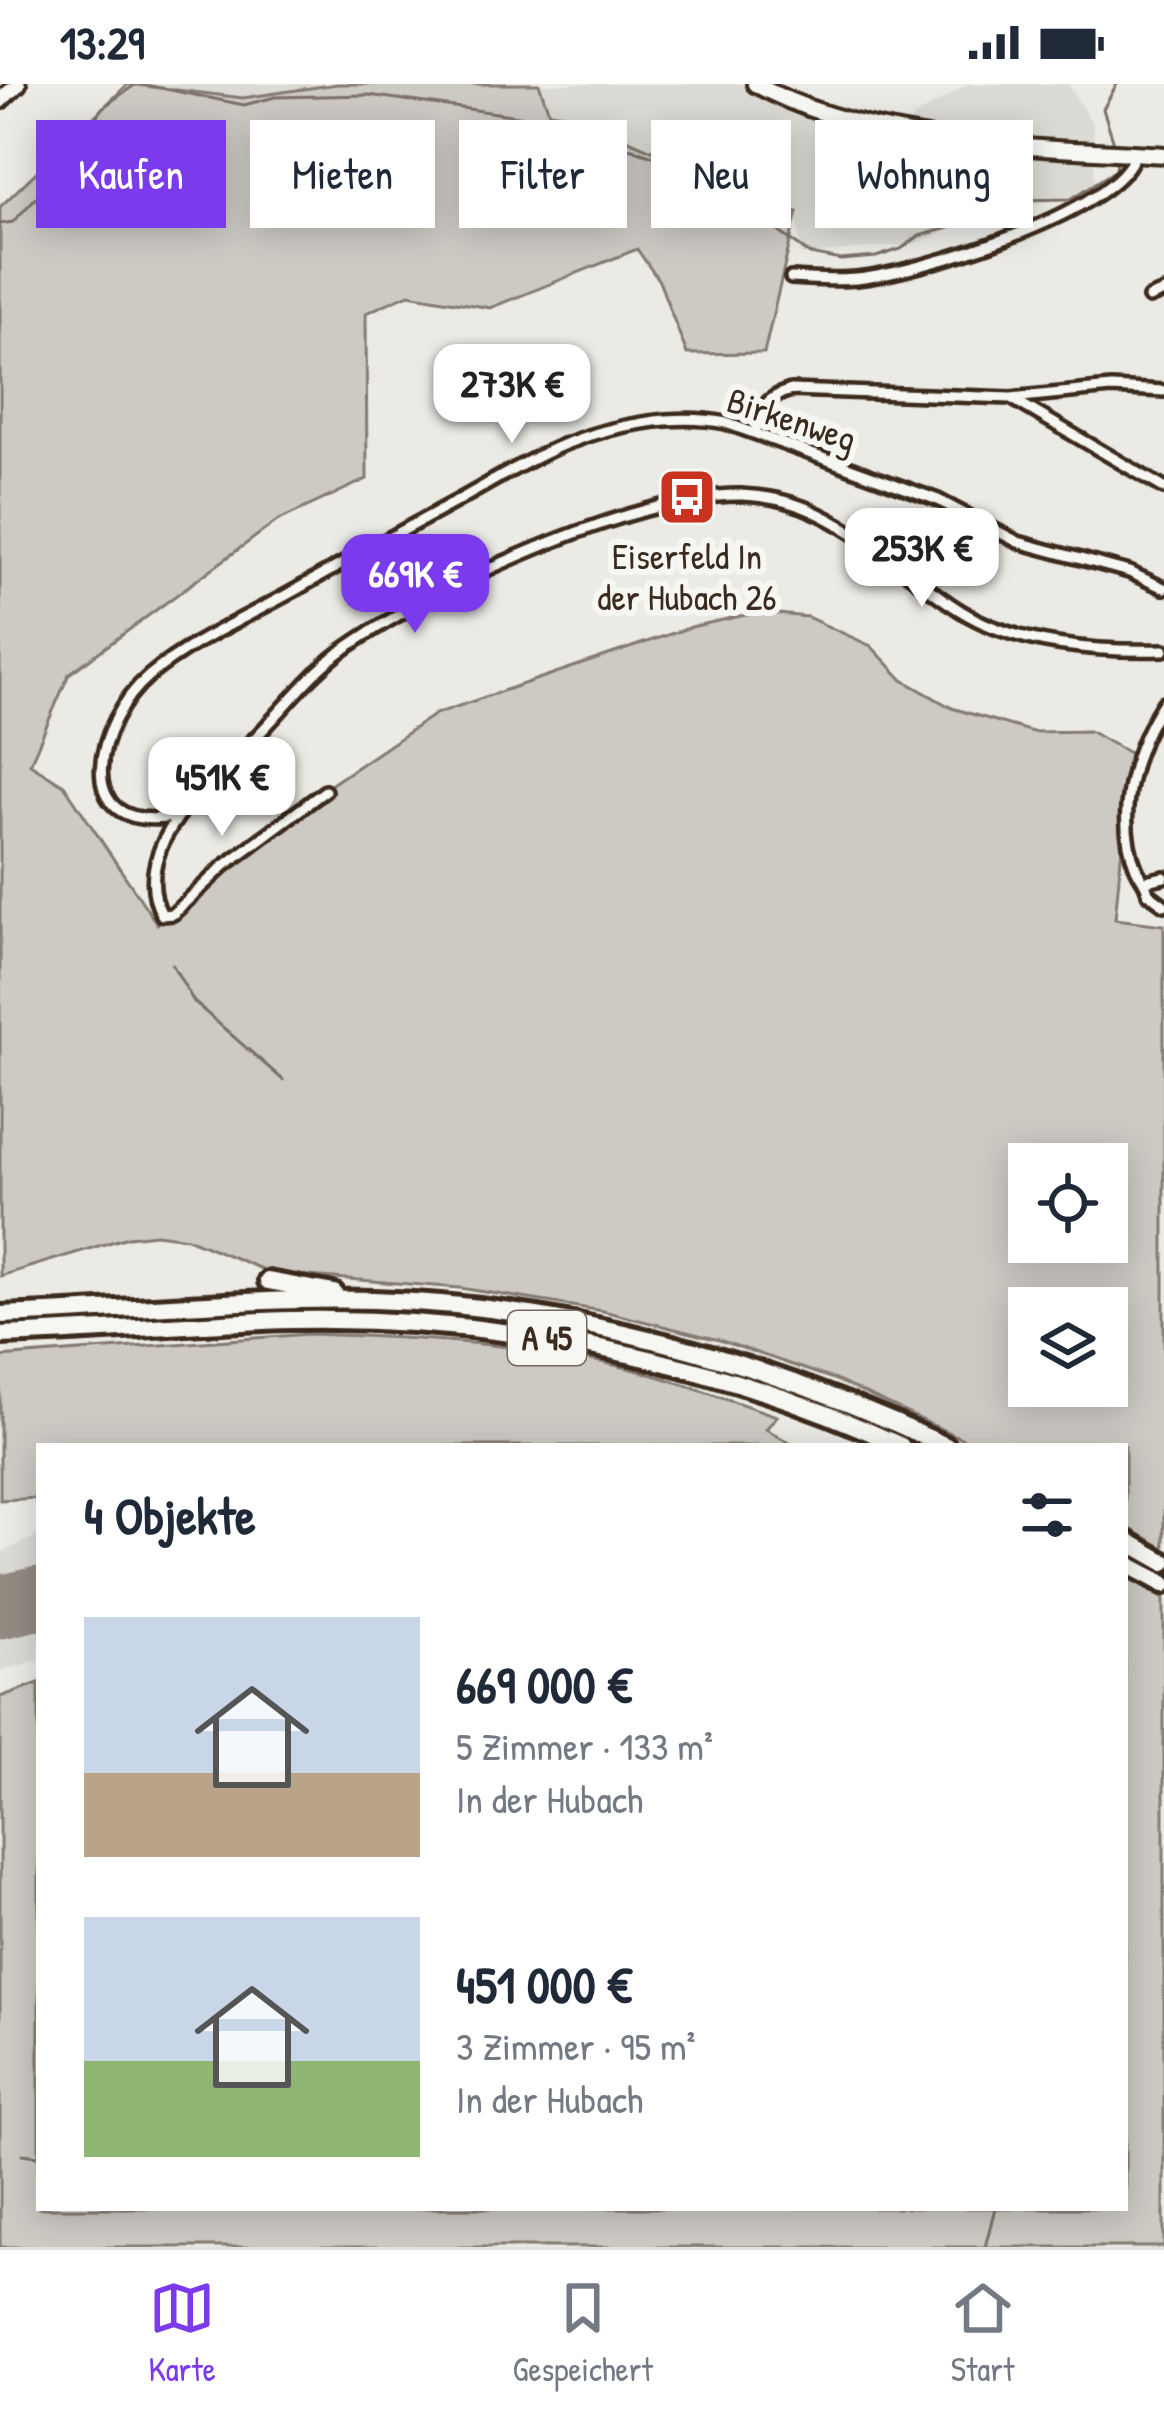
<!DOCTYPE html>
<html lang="de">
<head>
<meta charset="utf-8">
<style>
	:root { --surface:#fff; --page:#f6f6f7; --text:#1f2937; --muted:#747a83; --line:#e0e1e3; --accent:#7c3aed }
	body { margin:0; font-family:"Patrick Hand",sans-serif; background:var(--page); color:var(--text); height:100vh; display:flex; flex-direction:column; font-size:45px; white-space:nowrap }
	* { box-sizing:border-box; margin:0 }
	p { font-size:39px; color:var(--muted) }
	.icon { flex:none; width:66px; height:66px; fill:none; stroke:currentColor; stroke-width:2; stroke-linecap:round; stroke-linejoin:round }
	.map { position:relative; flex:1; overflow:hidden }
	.side { position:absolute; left:36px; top:1359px; width:1092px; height:768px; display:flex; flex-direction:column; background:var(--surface); border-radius:0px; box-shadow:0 6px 30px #0003 }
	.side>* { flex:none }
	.banner { position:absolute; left:36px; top:36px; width:1092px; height:108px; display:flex; gap:24px }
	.fabs { position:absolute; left:1008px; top:1059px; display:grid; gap:24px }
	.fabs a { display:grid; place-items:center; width:120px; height:120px; border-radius:0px; background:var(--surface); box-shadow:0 6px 30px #0003; font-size:60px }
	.price { position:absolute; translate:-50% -102px; padding:0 27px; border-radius:24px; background:#fff; color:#222; font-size:39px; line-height:78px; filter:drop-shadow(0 3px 6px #0008) }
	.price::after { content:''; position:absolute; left:50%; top:72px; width:36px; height:27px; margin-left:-18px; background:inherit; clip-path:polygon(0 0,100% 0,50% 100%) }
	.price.active { background:var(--accent); color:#fff }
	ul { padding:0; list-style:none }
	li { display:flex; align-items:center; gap:36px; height:300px; padding:0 48px }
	li span { display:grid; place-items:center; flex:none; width:336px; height:240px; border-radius:0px; color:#555 }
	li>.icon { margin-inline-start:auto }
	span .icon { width:144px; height:144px; fill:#fffc; stroke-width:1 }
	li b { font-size:51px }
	h2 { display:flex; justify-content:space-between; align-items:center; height:144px; padding:0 48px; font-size:51px }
	.chip { padding:0 42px; border-radius:0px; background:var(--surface); box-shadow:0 6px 30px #0003; font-size:42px; line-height:108px }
	.chip.active { background:var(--accent); color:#fff }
	.status { display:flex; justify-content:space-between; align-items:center; height:84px; padding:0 60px; background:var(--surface); direction:ltr }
	.status svg { height:33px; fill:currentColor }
	.dock { display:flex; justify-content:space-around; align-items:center; height:168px; border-top:3px solid var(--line); background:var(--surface); font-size:33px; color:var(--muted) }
	.dock a { display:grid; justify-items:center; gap:6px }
	.dock .active { color:var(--accent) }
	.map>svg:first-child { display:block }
	.built { fill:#dcdad4 }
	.green { fill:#cdcac4; stroke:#847a71; stroke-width:3; fill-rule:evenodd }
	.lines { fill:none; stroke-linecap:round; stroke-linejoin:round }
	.stream { stroke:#7c7167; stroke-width:3 }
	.runway { stroke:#938a82; stroke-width:63 }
	.minor-casing { stroke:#3b2a1e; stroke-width:18 }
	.secondary-casing { stroke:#3b2a1e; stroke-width:22 }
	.motorway-casing { stroke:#3b2a1e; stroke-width:26 }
	.minor { stroke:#f6f6f2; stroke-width:9 }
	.secondary { stroke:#f6f6f2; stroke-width:14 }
	.motorway { stroke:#f6f6f2; stroke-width:16 }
	.labels { text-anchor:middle; stroke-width:12; stroke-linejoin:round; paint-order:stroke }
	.shield { fill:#f6f6f2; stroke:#73675e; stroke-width:3 }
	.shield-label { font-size:33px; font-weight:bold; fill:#3b2a1e }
	.street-label { font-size:36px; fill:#3b2a1e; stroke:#f6f6f2 }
	.poi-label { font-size:36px; fill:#3b2a1e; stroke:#f6f6f2 }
</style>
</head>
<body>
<div class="status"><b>13:29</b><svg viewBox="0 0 49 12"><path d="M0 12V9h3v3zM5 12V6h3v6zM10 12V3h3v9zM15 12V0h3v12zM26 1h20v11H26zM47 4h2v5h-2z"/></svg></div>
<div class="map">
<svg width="1164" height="2163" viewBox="0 0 1164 2163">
	<rect width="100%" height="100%" fill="#ebeae5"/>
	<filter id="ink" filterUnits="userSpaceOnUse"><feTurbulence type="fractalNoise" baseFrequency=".00833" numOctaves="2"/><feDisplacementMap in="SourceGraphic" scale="24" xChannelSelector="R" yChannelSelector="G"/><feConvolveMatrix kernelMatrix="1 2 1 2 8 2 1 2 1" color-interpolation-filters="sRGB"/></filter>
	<g filter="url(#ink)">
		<path class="built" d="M150 0H337L243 14Z
			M539 0H744L834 41 905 56 913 33 968 0H1068L1093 41 1095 109 999 126 915 160 801 171 797 128 570 31 548 28Z
			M39 1451V1576L0 1587V1469Z"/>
		<path class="green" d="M128 0 243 14 337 0H539L549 28 570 31 797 128 764 269 687 270 659 197 637 165 490 224 409 210 366 229 367 395 277 437 69 590 30 680 64 701 157 840 289 729 435 630 691 543 759 528 807 533 871 562 903 596 952 624 1032 648 1089 647 1131 670 1115 835 1164 841V1464L1125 1442V1362H978L833 1295 719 1256 603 1227 460 1204 271 1189 187 1154 156 1150 128 1153 0 1192V123ZM1029 1080H1107V1158H1029ZM1029 1224H1107V1302H1029Z
			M309 1250C427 1254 550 1260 664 1294 702 1305 739 1320 777 1332L766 1345 795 1362H39V1414L0 1416V1273Z
			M1125 1492 1164 1514V2163H0V1613L39 1599V2124H1125Z"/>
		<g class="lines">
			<path class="stream" d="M141 0 244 21 275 13 369 11 546 36 659 74 723 107 810 170 841 176 876 173 901 165 919 152 948 144 1006 116 1071 115 1116 86 1117 75
				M1116 65 1103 25 1117 0
				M0 140 13 138 77 70 102 24 136 0
				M172 880 194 918 283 996
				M22 2070 39 2072
				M177 2124H206
				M985 2163 995 2124"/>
			<path class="runway" d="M0 1523 39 1514"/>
			<g class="minor-casing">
				<path id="minor" d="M791 194C813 195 835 197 856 195 914 190 1121 128 1135 69
					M1149 214 1164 208
					M1011 314 1111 304 1164 307
					M756 348C759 324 767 313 791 306L1011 314 1164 404
					M1164 618C1134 663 1114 731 1136 784 1140 794 1146 797 1148 809L1164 821
					M325 707 224 782 173 830 162 831C130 771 196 707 237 671 273 640 302 597 339 569 423 507 636 409 741 411 767 412 795 418 819 430 871 455 913 497 961 527 1017 562 1100 568 1164 566
					M173 733C67 750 96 637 149 592 192 556 250 532 299 504 352 474 406 445 459 416 494 397 528 375 565 360 613 341 675 329 726 339L938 416 1018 458 1129 488 1164 504
					M1146 797 1164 793"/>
			</g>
			<g class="secondary-casing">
				<path id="secondary" d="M755 0C874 65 1032 62 1164 71
					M0 17 18 0"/>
			</g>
			<g class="motorway-casing">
				<path id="motorway" d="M268 1197 334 1209
					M0 1231C125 1227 250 1213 374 1216 573 1222 768 1278 946 1362
					M0 1251C97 1248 194 1239 291 1236 499 1232 711 1274 901 1362
					M1125 1456 1164 1478
					M1125 1479 1164 1500"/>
			</g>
			<use href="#minor" class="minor"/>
			<use href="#secondary" class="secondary"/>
			<use href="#motorway" class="motorway"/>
		</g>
	</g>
	<defs>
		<g id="bus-square" transform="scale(3)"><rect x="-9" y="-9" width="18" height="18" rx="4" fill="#c8321e" stroke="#f6f6f2"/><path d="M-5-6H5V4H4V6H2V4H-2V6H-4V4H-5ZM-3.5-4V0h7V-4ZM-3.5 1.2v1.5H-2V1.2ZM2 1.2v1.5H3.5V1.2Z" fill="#fff"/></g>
	</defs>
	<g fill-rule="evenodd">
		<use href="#bus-square" x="687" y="413"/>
	</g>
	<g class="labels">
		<rect class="shield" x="508" y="1227" width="78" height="54" rx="9"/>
		<g class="shield-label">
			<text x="547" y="1266">A 45</text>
		</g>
		<g class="street-label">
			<text transform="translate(792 335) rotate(18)" y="13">Birkenweg</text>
		</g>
		<g class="poi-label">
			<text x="687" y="485">Eiserfeld In<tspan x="687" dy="41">der Hubach 26</tspan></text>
		</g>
	</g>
</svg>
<div class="fabs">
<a><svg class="icon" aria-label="locate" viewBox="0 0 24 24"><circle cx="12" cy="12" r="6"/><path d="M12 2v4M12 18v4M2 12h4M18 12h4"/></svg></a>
<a><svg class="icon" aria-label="layers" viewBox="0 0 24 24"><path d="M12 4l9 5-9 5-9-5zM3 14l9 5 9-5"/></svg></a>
</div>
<b class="price" style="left:512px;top:362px">273K €</b>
<b class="price" style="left:922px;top:526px">253K €</b>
<b class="price active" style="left:415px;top:552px">669K €</b>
<b class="price" style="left:222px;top:755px">451K €</b>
<div class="banner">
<a class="chip active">Kaufen</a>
<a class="chip">Mieten</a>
<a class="chip">Filter</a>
<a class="chip">Neu</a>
<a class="chip">Wohnung</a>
</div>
<section class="side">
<h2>4 Objekte<svg class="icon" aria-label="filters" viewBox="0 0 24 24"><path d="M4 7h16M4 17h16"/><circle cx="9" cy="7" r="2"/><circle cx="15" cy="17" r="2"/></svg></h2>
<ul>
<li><span style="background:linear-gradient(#c9d6e8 65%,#b9a48a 0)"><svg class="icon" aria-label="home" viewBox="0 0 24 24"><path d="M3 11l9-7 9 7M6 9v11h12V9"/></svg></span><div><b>669 000 €</b><p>5 Zimmer · 133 m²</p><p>In der Hubach</p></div></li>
<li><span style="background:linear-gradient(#c9d6e8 60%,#8fb573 0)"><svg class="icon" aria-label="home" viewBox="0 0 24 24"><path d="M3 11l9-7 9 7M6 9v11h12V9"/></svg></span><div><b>451 000 €</b><p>3 Zimmer · 95 m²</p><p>In der Hubach</p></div></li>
</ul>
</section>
</div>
<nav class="dock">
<a class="active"><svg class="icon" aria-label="map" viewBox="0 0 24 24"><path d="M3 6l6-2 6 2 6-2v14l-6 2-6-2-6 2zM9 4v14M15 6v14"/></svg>Karte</a>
<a><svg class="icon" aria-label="saved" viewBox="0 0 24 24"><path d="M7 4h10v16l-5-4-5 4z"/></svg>Gespeichert</a>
<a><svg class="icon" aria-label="home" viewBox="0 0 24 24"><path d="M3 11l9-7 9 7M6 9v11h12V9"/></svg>Start</a>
</nav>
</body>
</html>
